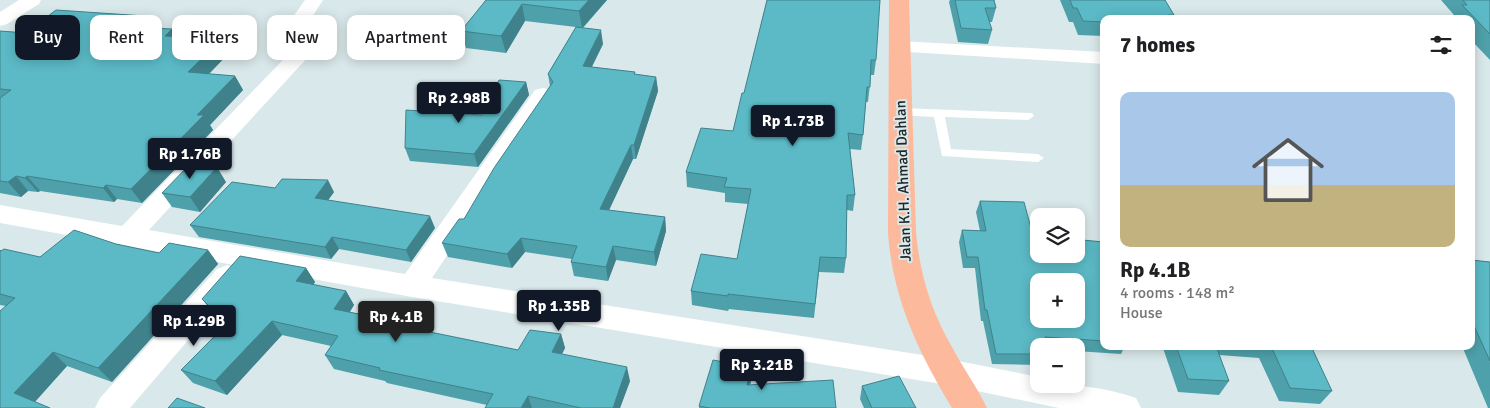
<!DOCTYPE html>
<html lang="en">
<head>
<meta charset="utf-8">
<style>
	:root { --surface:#fff; --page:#f2f2f2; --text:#202124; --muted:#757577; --accent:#111827 }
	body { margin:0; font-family:Signika,sans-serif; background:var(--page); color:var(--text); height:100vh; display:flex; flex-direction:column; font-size:19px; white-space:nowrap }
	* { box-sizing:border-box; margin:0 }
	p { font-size:16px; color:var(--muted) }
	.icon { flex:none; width:28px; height:28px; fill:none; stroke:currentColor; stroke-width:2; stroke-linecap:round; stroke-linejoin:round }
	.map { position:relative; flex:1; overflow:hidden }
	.panel { position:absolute; left:1100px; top:15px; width:375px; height:335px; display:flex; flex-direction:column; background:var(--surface); border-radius:10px; box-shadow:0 2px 12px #0003 }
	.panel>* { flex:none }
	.banner { position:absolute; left:15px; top:15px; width:475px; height:45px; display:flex; gap:10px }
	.fabs { position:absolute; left:1030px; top:208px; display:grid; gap:10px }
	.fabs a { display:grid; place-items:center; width:55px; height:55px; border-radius:10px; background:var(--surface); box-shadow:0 2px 12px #0003; font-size:25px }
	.price { position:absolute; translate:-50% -42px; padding:0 11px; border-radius:5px; background:var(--accent); color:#fff; font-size:16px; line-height:32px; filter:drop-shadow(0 1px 2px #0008) }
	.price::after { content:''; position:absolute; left:50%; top:30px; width:15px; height:11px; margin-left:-8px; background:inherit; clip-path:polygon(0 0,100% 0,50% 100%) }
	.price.on { background:#222; color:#fff }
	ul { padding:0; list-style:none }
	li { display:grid; align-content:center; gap:10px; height:265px; padding:0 20px }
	li span { display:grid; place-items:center; height:155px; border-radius:10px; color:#555 }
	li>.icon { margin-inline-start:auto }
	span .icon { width:90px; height:90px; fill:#fffc; stroke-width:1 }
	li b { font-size:21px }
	h2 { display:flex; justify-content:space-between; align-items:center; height:60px; padding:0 20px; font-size:21px }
	.pill { padding:0 18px; border-radius:10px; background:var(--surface); box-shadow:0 2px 12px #0003; font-size:18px; line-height:45px }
	.pill.on { background:var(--accent); color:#fff }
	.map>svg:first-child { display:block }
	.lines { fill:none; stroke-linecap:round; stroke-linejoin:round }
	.lane { fill:#fff; fill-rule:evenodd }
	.street { fill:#fff; fill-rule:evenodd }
	.highway { fill:#fdb99c; fill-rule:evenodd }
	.wall { fill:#4ea0aa }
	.shaded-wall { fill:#40828b }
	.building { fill:#5bbac6; stroke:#40828b; fill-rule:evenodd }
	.labels { text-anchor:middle; stroke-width:4; stroke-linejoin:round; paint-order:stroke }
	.street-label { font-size:15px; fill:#212728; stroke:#d9e8ea }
</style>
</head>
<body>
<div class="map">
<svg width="1490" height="408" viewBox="0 0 1490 408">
	<rect width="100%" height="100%" fill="#d9e8ea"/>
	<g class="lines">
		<path class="lane" d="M901 108 1032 113 1034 116 1028 120 945 117 951 149 1038 154 1044 158 1038 162 942 156 934 117 897 115 895 112Z"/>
		<path class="street" d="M19 0H41L39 4 7 24 0 26V12Z
			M305 0H323L310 20 330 26 333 30 149 230 405 274 535 90 543 88 551 90 554 95 432 278 948 359 1039 377V384C1072 384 1105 387 1136 398L1141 408H1059L948 385 412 297 0 223V205L122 226 309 33 298 30 290 21Z
			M899 41 1104 52V64L892 51 889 47 892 43Z
			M227 265 237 269 241 276 237 283 130 408H95L100 398 217 269Z"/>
		<path class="highway" d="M889 0H909L916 233C920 274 931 311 952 347 963 368 977 387 987 408H952C918 351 893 300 888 233Z"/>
	</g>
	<path class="wall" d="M486 0H607L583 28 603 44 592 67 635 72V74L656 77 658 91 636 159H633L609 210 665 217 666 231 656 266 616 260 608 281 574 276 571 262 572 259 525 252 512 268 448 257 442 243 464 219 550 86 548 74 576 27 525 21 506 53 466 48 461 31Z
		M767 0 876 60 874 75H871L868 102H866L863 135 861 150 850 149 855 195 853 211 847 210 846 258 844 273 819 272 814 318 729 309 728 311 692 305 691 291 737 259 748 204 725 202V193L687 187 686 172 733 131 744 93Z
		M950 0H994L996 8 992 22H989L992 30 988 44 958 42 949 2Z
		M1060 0H1165L1174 15 1172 19H1104V36L1078 35 1073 22H1069Z
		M1441 0H1490V60L1471 40V19H1452L1454 15Z
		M152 28 229 53 209 74 235 76 243 90 210 125 213 130 142 203 117 199 114 202 40 191 38 192 28 191 21 197 0 193V31L26 33Z
		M526 82 529 95 478 167 410 161 405 148 482 115Z
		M226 182 200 212 172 207 162 193Z
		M275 188 334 192 328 200 435 228 411 262 339 249 331 259 199 237 190 225Z
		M980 201 1032 232 1082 240 1104 242V346H1125L1121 354 1076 351V346H1039V365L992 364 983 321H981L975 268H963L959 242 962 230 980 231 976 212Z
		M116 244 159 253 208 250 218 264 112 382 67 366 35 402 0 408 6 306 0 305V250L40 257Z
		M1471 260 1490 262V408H1488L1462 346H1471Z
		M306 268 315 282 313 285 346 291 354 305 350 312 388 320 389 324 518 350 561 334 565 348 562 354 630 381 620 408H485L487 405 387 383 385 381 334 369 325 355 331 346 282 335 227 395 193 383 181 370 225 325 213 313 202 299Z
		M1164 346H1311L1332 391 1320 404 1279 401 1259 358 1219 355 1229 381 1219 395 1178 392 1163 348Z
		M751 367V381L750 385 836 408H699V406Z
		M862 386 916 408H864L860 399Z"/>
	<path class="shaded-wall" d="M589 0H607L582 28 579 11Z
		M522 4 525 21 506 53 501 36Z
		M145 16 153 30 133 27Z
		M172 29 180 43 165 36Z
		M601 30 603 44 585 80 583 66Z
		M222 39 229 53 197 86 188 72Z
		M235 76 243 90 210 125 213 130 142 203 131 189 197 115Z
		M656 77 658 91 636 159 634 145Z
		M526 82 529 95 478 167 474 154Z
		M631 145 633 159 603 223 600 209Z
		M217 167 226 182 200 212 190 197Z
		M16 176 28 191 21 197 8 182Z
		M27 176 40 191 38 192 25 178Z
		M328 180 334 192 321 210 315 198Z
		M106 185 117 199 114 202 103 188Z
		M430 216 435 228 411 262 406 250Z
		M665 217 666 231 656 266 654 252Z
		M332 237 339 249 331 259 325 247Z
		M521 238 525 252 512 268 507 254Z
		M613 246 616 260 608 281 606 267Z
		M208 250 218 264 112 382 98 368Z
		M306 268 315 282 305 295 296 281Z
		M346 291 354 305 342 323 334 309Z
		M272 321 282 335 227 395 215 381Z
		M561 334 565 348 556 365 552 352Z
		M53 352 67 366 30 407 14 393Z
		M627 367 630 381 620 408H613Z
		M751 367V381L747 398V385Z
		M528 396 532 408H521Z"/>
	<path class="building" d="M486 0H589L579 11 522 4 501 36 461 31Z
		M767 0H880L876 60H871L870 87H867L863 135 848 133 855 195H847L846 258 820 257 815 304 728 294V296L691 291 701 254 737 259 751 189 724 187 727 178 686 172 701 128 733 131 742 93H744Z
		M955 0H994L996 8H985L992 30 961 28Z
		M1070 0H1165L1174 15H1168L1170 19H1104V22L1083 21 1077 8H1073Z
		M1463 0H1490V34L1462 5H1467Z
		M56 10 145 16 133 27 172 29 165 36 222 39 188 72 235 76 197 115H204L131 189 106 185 103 188 27 176 25 178 16 176 8 182 0 181V98L11 90 0 89V31L26 33Z
		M576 27 601 30 583 66 635 72 634 74 656 77 634 145H631L600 209 665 217 654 252 613 246 606 267 571 262 577 246 521 238 507 254 442 243 459 219H464L494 168 553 82 548 74Z
		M499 80 526 82 474 154 405 148 406 110 482 115Z
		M190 164 217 167 190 197 162 193Z
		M282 179 328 180 315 198 430 216 406 250 332 237 325 247 190 225 232 182 275 188Z
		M980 201 1024 202 1032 232H1039V254H1076V235H1081L1082 240 1104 242V341L1045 337 1047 346H1039V354H996L987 310H985L978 257H967L962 230 986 231ZM1039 281H1076V319H1039Z
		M74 230 116 244 159 253 169 243 208 250 98 368 53 352 14 393 50 408H0V311L15 298 0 294V250L1 251 4 249 40 257Z
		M240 256 306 268 296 281 346 291 334 309 388 320 386 323 518 350 530 330 561 334 552 352 627 367 613 408H581L528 396 521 408H485L493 394 379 370 380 368 325 355 338 336 272 321 215 381 181 370 227 324 202 299Z
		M1471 260 1490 262V361L1471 319Z
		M1176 346H1216L1229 381 1188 379Z
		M1271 346H1311L1332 391 1290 388Z
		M713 360 751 367 747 385 833 380 836 408H710L699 406Z
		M899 376 916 408H872L862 386Z
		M177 398 205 408H168Z"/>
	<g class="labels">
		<g class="street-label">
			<text transform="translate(903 181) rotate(-92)" y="5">Jalan K.H. Ahmad Dahlan</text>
		</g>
	</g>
</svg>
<div class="fabs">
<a><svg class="icon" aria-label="layers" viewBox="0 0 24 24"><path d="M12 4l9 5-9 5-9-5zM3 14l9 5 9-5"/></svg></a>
<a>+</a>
<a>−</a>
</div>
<b class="price" style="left:459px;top:124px">Rp 2.98B</b>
<b class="price" style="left:793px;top:147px">Rp 1.73B</b>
<b class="price" style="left:190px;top:180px">Rp 1.76B</b>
<b class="price" style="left:559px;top:332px">Rp 1.35B</b>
<b class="price on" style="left:396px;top:343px">Rp 4.1B</b>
<b class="price" style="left:194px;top:347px">Rp 1.29B</b>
<b class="price" style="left:762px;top:391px">Rp 3.21B</b>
<div class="banner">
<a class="pill on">Buy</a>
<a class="pill">Rent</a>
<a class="pill">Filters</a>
<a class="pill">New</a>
<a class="pill">Apartment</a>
</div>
<section class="panel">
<h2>7 homes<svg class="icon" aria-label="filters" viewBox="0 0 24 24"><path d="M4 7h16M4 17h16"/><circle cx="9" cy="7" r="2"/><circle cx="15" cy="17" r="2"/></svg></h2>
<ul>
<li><span style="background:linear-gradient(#a9c7e8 60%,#c2b280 0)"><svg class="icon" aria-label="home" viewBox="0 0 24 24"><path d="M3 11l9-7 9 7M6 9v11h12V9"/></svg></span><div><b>Rp 4.1B</b><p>4 rooms · 148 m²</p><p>House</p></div></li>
</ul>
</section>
</div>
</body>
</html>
